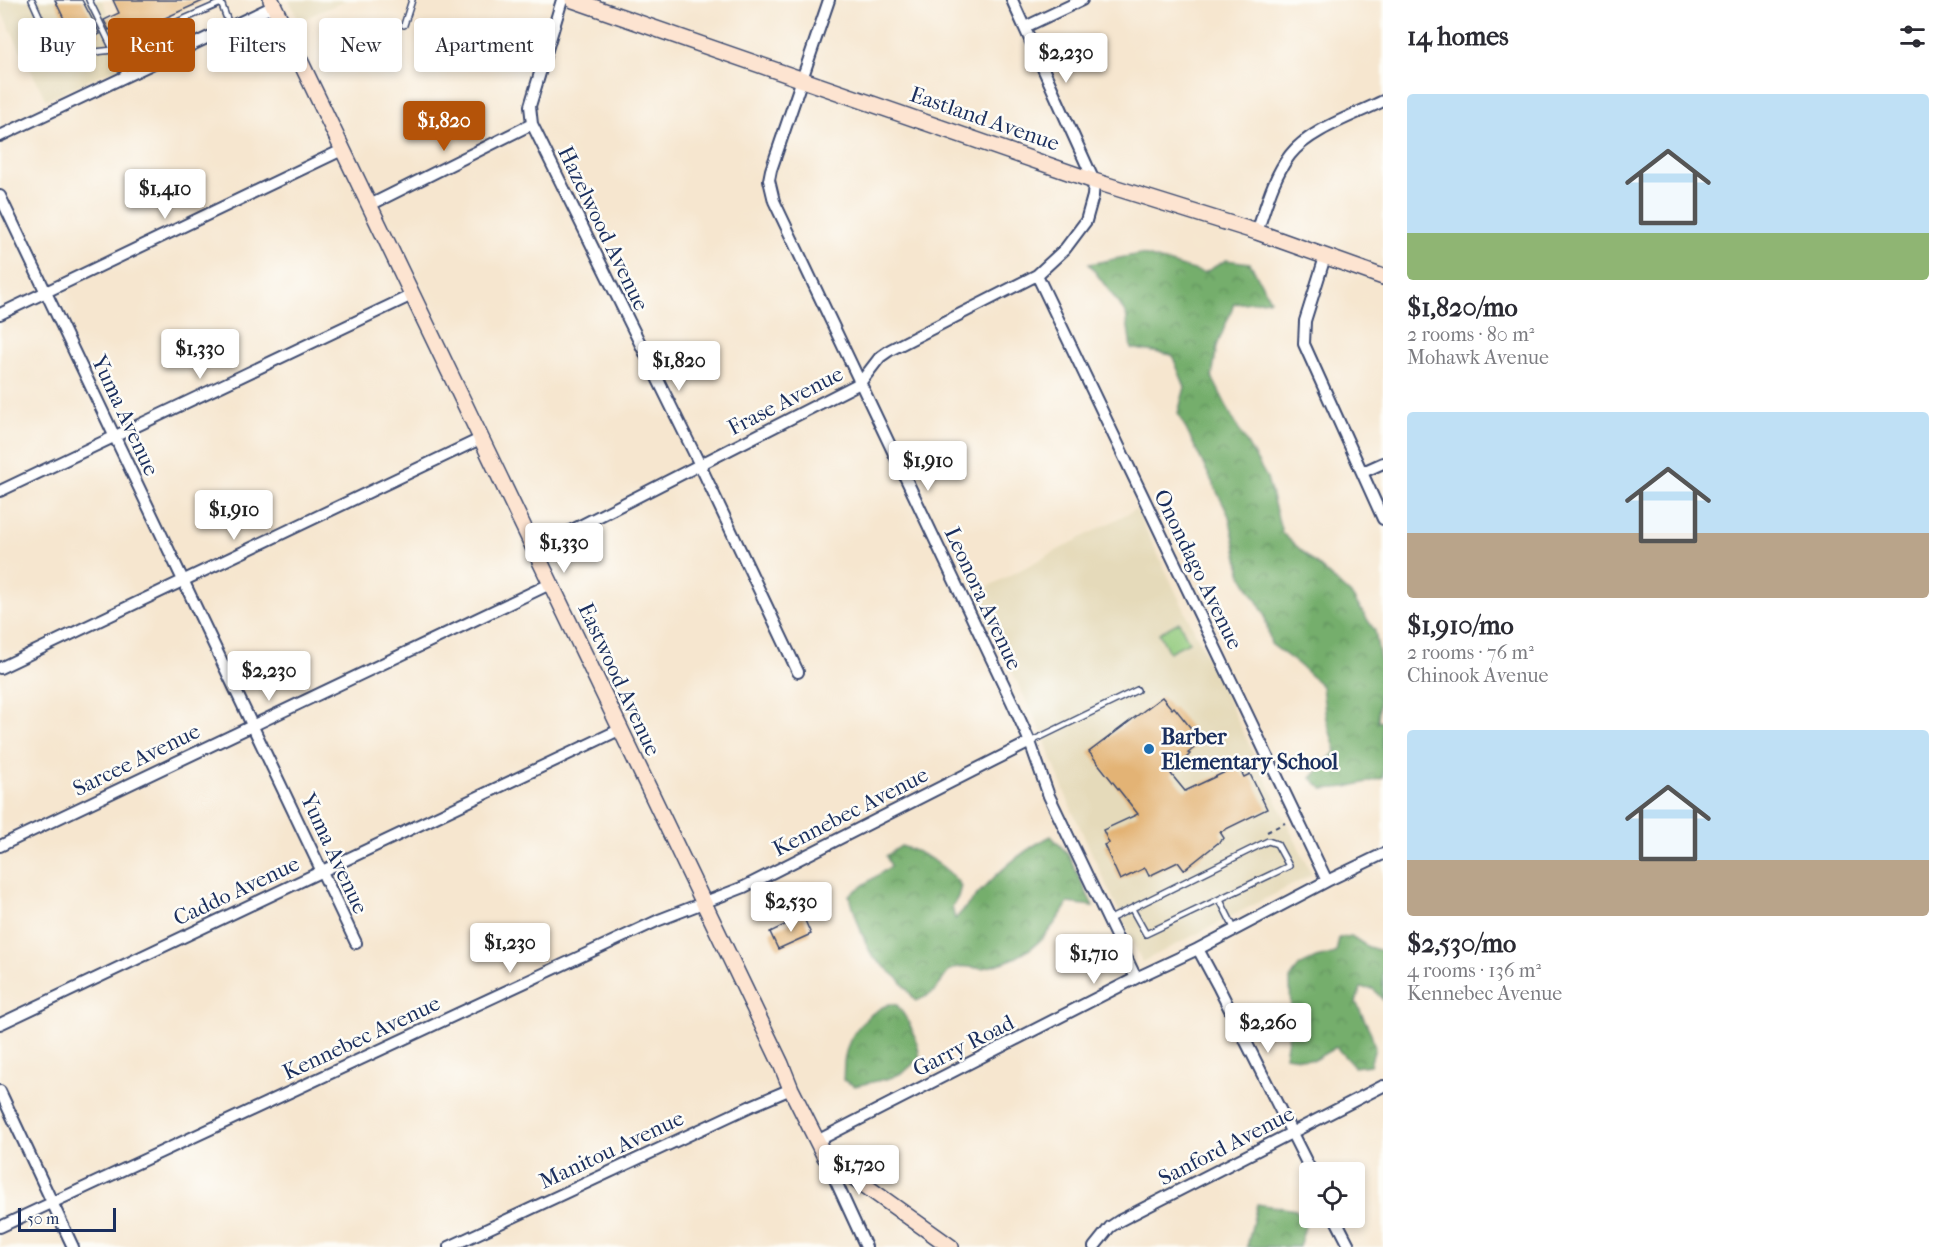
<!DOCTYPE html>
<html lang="en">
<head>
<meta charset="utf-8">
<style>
	:root { --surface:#fff; --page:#f2f2f3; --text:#2b2b33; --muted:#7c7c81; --accent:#b45309 }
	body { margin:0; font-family:"IM FELL French Canon",serif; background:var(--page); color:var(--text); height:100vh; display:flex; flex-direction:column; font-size:22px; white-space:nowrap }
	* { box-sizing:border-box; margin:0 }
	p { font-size:20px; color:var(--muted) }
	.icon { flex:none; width:33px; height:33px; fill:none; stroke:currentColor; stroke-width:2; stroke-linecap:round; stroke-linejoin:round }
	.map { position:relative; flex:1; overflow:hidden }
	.panel { display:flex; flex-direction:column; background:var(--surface); width:570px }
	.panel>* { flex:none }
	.top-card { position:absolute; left:18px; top:18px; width:570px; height:54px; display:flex; gap:12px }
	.controls { position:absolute; left:1299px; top:1162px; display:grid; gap:12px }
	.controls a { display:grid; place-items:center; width:66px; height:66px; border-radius:6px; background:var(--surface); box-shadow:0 3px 9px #0003; font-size:30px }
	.scale { position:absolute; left:18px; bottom:15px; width:98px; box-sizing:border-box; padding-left:6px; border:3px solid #1b2f5e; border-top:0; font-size:16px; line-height:21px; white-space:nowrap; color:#1b2f5e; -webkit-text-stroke:4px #fdfcf7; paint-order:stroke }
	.price { position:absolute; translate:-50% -51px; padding:0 14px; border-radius:6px; background:#fff; color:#222; font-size:20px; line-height:39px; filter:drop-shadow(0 2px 3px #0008) }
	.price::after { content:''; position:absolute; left:50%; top:36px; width:18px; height:14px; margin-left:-9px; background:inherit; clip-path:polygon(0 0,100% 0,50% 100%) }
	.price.selected { background:var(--accent); color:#fff }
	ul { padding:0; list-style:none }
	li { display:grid; align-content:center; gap:12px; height:318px; padding:0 24px }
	li span { display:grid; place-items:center; height:186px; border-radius:6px; color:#555 }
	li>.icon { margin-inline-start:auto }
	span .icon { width:108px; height:108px; fill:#fffc; stroke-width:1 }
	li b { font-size:26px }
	h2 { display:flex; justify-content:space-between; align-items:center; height:72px; padding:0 24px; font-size:26px }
	.chip { padding:0 21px; border-radius:6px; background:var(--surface); box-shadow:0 3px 9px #0003; font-size:21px; line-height:54px }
	.chip.selected { background:var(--accent); color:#fff }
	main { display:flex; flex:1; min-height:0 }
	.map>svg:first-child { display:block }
	.built { fill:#e5daba }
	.grass { fill:#92ca7d; stroke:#567c6e; stroke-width:1.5 }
	.forest { fill:url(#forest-crowns); stroke:#486e65; stroke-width:1.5 }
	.building { fill:#e3b374 }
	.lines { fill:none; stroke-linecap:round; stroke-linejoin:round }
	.lane-casing { stroke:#3c4a6f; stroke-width:8 }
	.street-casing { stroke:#3c4a6f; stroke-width:14 }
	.secondary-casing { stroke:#3c4a6f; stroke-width:18 }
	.path { stroke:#3c4a6f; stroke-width:2; stroke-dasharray:4.5 4.5; stroke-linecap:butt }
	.lane { stroke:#fff; stroke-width:5 }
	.street { stroke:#fff; stroke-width:10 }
	.secondary { stroke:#fde4d1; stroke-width:15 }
	.poi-dot { fill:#1f6fb2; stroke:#fdfcf7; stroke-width:2 }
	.labels { text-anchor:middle; stroke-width:5; stroke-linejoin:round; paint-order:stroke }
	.street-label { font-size:22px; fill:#1b2f5e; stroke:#fdfcf7 }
	.poi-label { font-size:22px; font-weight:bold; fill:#1b2f5e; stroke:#fdfcf7; text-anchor:start }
</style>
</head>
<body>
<main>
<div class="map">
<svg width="1383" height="1247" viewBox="0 0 1383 1247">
	<defs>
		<pattern id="forest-crowns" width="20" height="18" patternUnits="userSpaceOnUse" patternTransform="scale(1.5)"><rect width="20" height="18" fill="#75ae6c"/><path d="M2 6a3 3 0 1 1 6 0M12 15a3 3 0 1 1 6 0" fill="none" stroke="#5f8e5c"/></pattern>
	</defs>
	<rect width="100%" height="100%" fill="#fdfcf7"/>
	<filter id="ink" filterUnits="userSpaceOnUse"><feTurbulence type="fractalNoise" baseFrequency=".0167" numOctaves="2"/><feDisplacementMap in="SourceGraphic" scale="12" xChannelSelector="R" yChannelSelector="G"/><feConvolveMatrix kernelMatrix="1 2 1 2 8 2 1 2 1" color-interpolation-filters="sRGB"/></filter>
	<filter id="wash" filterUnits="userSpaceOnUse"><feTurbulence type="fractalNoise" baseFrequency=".008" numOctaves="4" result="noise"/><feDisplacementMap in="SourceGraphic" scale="24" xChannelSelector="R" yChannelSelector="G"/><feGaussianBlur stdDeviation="1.35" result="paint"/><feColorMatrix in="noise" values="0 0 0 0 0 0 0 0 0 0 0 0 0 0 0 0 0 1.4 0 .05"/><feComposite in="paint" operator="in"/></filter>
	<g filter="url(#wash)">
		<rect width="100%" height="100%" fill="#f6e6cf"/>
		<path class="built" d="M0 0H102L128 63 46 100 0 9Z
			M289 0H347L299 21Z
			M1136 509 1312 875 1142 962 1071 808 1040 729 974 594Z"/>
		<path class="grass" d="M1179 622 1189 642 1169 652 1159 633Z"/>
		<path class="forest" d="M1140 254 1204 273 1226 260 1250 263 1270 300 1234 304 1217 346 1212 377 1233 419 1267 478 1282 533 1352 596 1375 631 1381 665 1378 722 1383 721V778L1347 787 1323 789 1311 778 1336 751 1326 719 1322 686 1298 664 1271 644 1264 613 1242 576 1229 516 1178 413 1185 387 1172 355 1131 348 1126 313 1089 264Z
			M1051 836 1068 854 1093 906 1068 903C1046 940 1026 960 982 968 974 969 966 965 958 967 944 971 944 981 936 989 932 995 922 998 916 1001L900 980 872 956 862 934 849 895 891 866 886 856 901 846C923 852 948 867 961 886L958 897 952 907 955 919C984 887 1012 855 1051 836Z
			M1351 936 1368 947 1383 951V1000L1373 989 1361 988 1356 1002 1371 1033 1375 1048 1370 1065 1354 1067 1336 1047 1314 1060 1285 1056 1291 1020 1290 979 1299 966 1316 958 1336 953 1339 938Z
			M889 1004 897 1005C910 1022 917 1037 920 1058L904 1072 890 1078 855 1086 843 1080C844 1073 843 1064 845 1056 849 1032 868 1013 889 1004Z
			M1257 1204 1296 1210 1305 1227 1299 1247H1247Z"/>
		<g id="blocks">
			<path class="building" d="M55 0H82L100 34 77 46 75 42 60 49 51 31 66 23Z
				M113 0H205L134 32 126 27 117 32 115 27 109 30 104 20 119 13Z
				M1162 697 1172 709 1174 707 1202 742 1188 753 1190 754 1171 774 1185 791 1238 766 1244 777 1250 774 1267 809 1220 832 1224 838 1184 870 1178 862 1149 876 1145 868 1120 880 1104 845 1109 843 1103 830 1138 814 1089 752Z
				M803 916 811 934 778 949 770 932Z"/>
		</g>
	</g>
	<g filter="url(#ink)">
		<use href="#blocks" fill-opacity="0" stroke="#3c4a6f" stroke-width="1.5"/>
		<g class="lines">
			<g class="lane-casing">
				<path id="lane" d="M32 0 55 51 68 62 95 52 113 50 221 3
					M89 0 126 76
					M220 0 230 27
					M404 25 412 0
					M1030 742 1137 690
					M1220 900 1235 930
					M1108 920 1268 841 1277 844 1289 866 1146 934 1132 909"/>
			</g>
			<g class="street-casing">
				<path id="street" d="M562 0 530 106 532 124 700 465 798 672
					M829 0 771 170 769 180 774 201 1012 702 1030 742 1049 796 1136 978
					M1025 27 1082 0
					M0 136 274 6
					M0 196 356 943
					M370 205 532 124
					M1257 232C1266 206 1273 177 1290 155 1309 130 1355 115 1383 101
					M1325 257 1305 321 1304 344 1383 519
					M1037 275 1327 881
					M0 314 342 150
					M1363 472 1383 463
					M0 491 412 295
					M533 550 860 383 880 357 890 350 1037 275 1065 249 1086 221 1093 196 1094 181 1012 0
					M0 668 480 439
					M0 846 550 584
					M1198 949 1219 988 1312 1173
					M0 1024 619 730
					M0 1091 73 1247
					M817 1141 1136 978 1198 949 1327 881 1383 854
					M826 1160 866 1247
					M1335 1218 1350 1247
					M0 1227 659 920 744 887 1030 742
					M449 1247 751 1106 791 1089
					M1094 1247 1110 1227 1119 1221 1383 1086"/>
			</g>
			<g class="secondary-casing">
				<path id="secondary" d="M271 0 781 1064 791 1089 825 1157 951 1247
					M573 0 1094 181 1257 232 1383 277"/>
			</g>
			<path class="path" d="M1267 832 1285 823"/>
			<use href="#lane" class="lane"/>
			<use href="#street" class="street"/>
			<use href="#secondary" class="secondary"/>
		</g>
	</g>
	<circle class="poi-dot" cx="1149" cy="749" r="6"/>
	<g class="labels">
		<g class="street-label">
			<text transform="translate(985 118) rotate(19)" y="8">Eastland Avenue</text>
			<text transform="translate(604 228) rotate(64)" y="8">Hazelwood Avenue</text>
			<text transform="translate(785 400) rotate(-27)" y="8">Frase Avenue</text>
			<text transform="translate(126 415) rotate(65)" y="8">Yuma Avenue</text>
			<text transform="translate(1199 569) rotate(64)" y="8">Onondago Avenue</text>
			<text transform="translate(984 598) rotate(65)" y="8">Leonora Avenue</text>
			<text transform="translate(620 679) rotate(65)" y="8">Eastwood Avenue</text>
			<text transform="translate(136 759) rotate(-26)" y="8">Sarcee Avenue</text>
			<text transform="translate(850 811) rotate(-27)" y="8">Kennebec Avenue</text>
			<text transform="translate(335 853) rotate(65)" y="8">Yuma Avenue</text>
			<text transform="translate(236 890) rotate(-25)" y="8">Caddo Avenue</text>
			<text transform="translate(361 1037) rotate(-25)" y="8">Kennebec Avenue</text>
			<text transform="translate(963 1045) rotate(-27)" y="8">Garry Road</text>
			<text transform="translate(1226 1145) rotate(-27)" y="8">Sanford Avenue</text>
			<text transform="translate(611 1149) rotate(-25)" y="8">Manitou Avenue</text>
		</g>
		<g class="poi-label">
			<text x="1161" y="744">Barber<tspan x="1161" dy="25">Elementary School</tspan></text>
		</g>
	</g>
</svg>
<div class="controls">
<a><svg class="icon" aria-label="locate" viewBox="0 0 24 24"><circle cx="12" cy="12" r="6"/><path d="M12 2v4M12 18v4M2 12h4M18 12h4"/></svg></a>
</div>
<div class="scale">50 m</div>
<b class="price" style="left:1066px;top:84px">$2,230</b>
<b class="price selected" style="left:444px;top:152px">$1,820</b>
<b class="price" style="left:165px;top:220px">$1,410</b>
<b class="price" style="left:200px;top:380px">$1,330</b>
<b class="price" style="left:679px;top:392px">$1,820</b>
<b class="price" style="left:928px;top:492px">$1,910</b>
<b class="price" style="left:234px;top:541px">$1,910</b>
<b class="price" style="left:564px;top:574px">$1,330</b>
<b class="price" style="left:269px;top:702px">$2,230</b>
<b class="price" style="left:791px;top:933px">$2,530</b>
<b class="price" style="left:510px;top:974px">$1,230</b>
<b class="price" style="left:1094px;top:985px">$1,710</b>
<b class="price" style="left:1268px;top:1054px">$2,260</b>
<b class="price" style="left:859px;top:1196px">$1,720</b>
<div class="top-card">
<a class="chip">Buy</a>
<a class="chip selected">Rent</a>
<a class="chip">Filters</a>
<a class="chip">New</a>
<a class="chip">Apartment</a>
</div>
</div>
<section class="panel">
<h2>14 homes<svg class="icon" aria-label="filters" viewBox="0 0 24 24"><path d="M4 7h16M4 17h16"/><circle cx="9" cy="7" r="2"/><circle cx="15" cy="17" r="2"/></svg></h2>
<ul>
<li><span style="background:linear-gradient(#bfe0f5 75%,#8fb573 0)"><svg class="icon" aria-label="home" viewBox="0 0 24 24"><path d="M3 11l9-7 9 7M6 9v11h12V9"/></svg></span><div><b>$1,820/mo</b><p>2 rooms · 80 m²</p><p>Mohawk Avenue</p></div></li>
<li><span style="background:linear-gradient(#bfe0f5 65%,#b9a48a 0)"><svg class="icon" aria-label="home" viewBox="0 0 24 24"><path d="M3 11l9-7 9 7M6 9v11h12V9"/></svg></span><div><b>$1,910/mo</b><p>2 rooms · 76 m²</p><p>Chinook Avenue</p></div></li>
<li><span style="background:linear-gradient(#bfe0f5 70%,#b9a48a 0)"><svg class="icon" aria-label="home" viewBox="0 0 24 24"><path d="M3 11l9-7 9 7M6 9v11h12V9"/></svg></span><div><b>$2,530/mo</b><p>4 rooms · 136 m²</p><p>Kennebec Avenue</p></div></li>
</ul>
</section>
</main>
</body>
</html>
